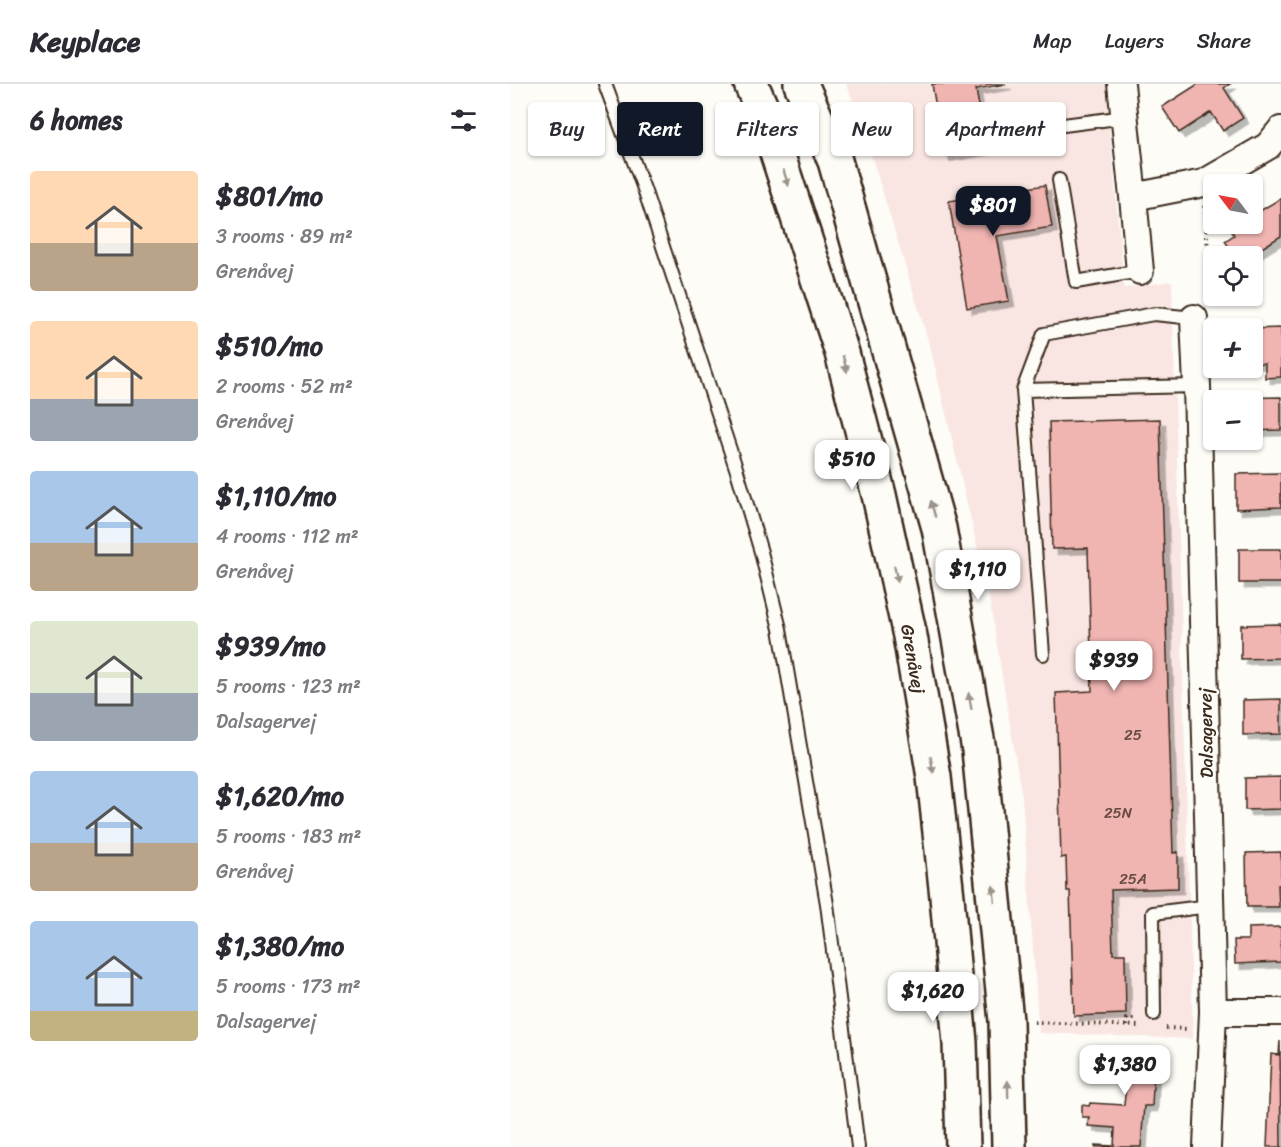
<!DOCTYPE html>
<html lang="en">
<head>
<meta charset="utf-8">
<style>
	:root { --surface:#fff; --page:#f7f7f7; --text:#2b2b33; --muted:#7c7c81; --line:#e1e1e2; --accent:#111827 }
	body { margin:0; font-family:Sriracha,sans-serif; background:var(--page); color:var(--text); height:100vh; display:flex; flex-direction:column; font-size:22px; white-space:nowrap }
	* { box-sizing:border-box; margin:0 }
	p { font-size:20px; color:var(--muted) }
	.icon { flex:none; width:33px; height:33px; fill:none; stroke:currentColor; stroke-width:2; stroke-linecap:round; stroke-linejoin:round }
	.map { position:relative; flex:1; overflow:hidden }
	.drawer { display:flex; flex-direction:column; background:var(--surface); width:510px }
	.drawer>* { flex:none }
	.guide { position:absolute; left:18px; top:18px; width:570px; height:54px; display:flex; gap:12px }
	.needle { width:39px; rotate:302deg }
	.tools { position:absolute; left:693px; top:90px; display:grid; gap:12px }
	.tools a { display:grid; place-items:center; width:60px; height:60px; border-radius:6px; background:var(--surface); box-shadow:0 2px 4px #0004; font-size:30px }
	.price { position:absolute; translate:-50% -51px; padding:0 14px; border-radius:12px; background:#fff; color:#222; font-size:20px; line-height:39px; filter:drop-shadow(0 2px 3px #0008) }
	.price::after { content:''; position:absolute; left:50%; top:36px; width:18px; height:14px; margin-left:-9px; background:inherit; clip-path:polygon(0 0,100% 0,50% 100%) }
	.price.selected { background:var(--accent); color:#fff }
	ul { padding:0; list-style:none }
	li { display:flex; align-items:center; gap:18px; height:150px; padding:0 30px }
	li span { display:grid; place-items:center; flex:none; width:168px; height:120px; border-radius:6px; color:#555 }
	li>.icon { margin-inline-start:auto }
	span .icon { width:72px; height:72px; fill:#fffc; stroke-width:1 }
	li b { font-size:26px }
	h2 { display:flex; justify-content:space-between; align-items:center; height:72px; padding:0 30px; font-size:26px }
	.pill { padding:0 21px; border-radius:6px; background:var(--surface); box-shadow:0 2px 4px #0004; font-size:21px; line-height:54px }
	.pill.selected { background:var(--accent); color:#fff }
	header { display:flex; align-items:center; gap:36px; box-sizing:border-box; height:84px; padding:0 30px; background:var(--surface); border-bottom:2px solid var(--line) }
	header strong { font-size:28px }
	nav { display:flex; gap:33px; margin-inline-start:auto; font-size:21px }
	main { display:flex; flex:1; min-height:0 }
	.map>svg:first-child { display:block }
	.built { fill:#f9e6e2 }
	.building { fill:#f0b4b1; stroke:#3b2a1e; stroke-width:1.5; filter:url(#shadow) }
	.lines { fill:none; stroke-linecap:round; stroke-linejoin:round }
	.service-casing { stroke:#3b2a1e; stroke-width:16 }
	.minor-casing { stroke:#3b2a1e; stroke-width:30 }
	.secondary-casing { stroke:#3b2a1e; stroke-width:38 }
	.path { stroke:#3b2a1e; stroke-width:4; stroke-dasharray:1.5 4.5; stroke-linecap:butt }
	.service { stroke:#fdfcf7; stroke-width:12 }
	.minor { stroke:#fdfcf7; stroke-width:26 }
	.secondary { stroke:#fdfcf7; stroke-width:33 }
	.oneway { fill:#9c938a }
	.labels { text-anchor:middle; stroke-width:5; stroke-linejoin:round; paint-order:stroke }
	.number-label { font-size:15px; fill:#684c43 }
	.street-label { font-size:18px; fill:#3b2a1e; stroke:#fdfcf7 }
</style>
</head>
<body>
<header>
<strong>Keyplace</strong>
<nav><a>Map</a><a>Layers</a><a>Share</a></nav>
</header>
<main>
<section class="drawer">
<h2>6 homes<svg class="icon" aria-label="filters" viewBox="0 0 24 24"><path d="M4 7h16M4 17h16"/><circle cx="9" cy="7" r="2"/><circle cx="15" cy="17" r="2"/></svg></h2>
<ul>
<li><span style="background:linear-gradient(#ffd9b3 60%,#b9a48a 0)"><svg class="icon" aria-label="home" viewBox="0 0 24 24"><path d="M3 11l9-7 9 7M6 9v11h12V9"/></svg></span><div><b>$801/mo</b><p>3 rooms · 89 m²</p><p>Grenåvej</p></div></li>
<li><span style="background:linear-gradient(#ffd9b3 65%,#9aa5b1 0)"><svg class="icon" aria-label="home" viewBox="0 0 24 24"><path d="M3 11l9-7 9 7M6 9v11h12V9"/></svg></span><div><b>$510/mo</b><p>2 rooms · 52 m²</p><p>Grenåvej</p></div></li>
<li><span style="background:linear-gradient(#a9c7e8 60%,#b9a48a 0)"><svg class="icon" aria-label="home" viewBox="0 0 24 24"><path d="M3 11l9-7 9 7M6 9v11h12V9"/></svg></span><div><b>$1,110/mo</b><p>4 rooms · 112 m²</p><p>Grenåvej</p></div></li>
<li><span style="background:linear-gradient(#dfe7d0 60%,#9aa5b1 0)"><svg class="icon" aria-label="home" viewBox="0 0 24 24"><path d="M3 11l9-7 9 7M6 9v11h12V9"/></svg></span><div><b>$939/mo</b><p>5 rooms · 123 m²</p><p>Dalsagervej</p></div></li>
<li><span style="background:linear-gradient(#a9c7e8 60%,#b9a48a 0)"><svg class="icon" aria-label="home" viewBox="0 0 24 24"><path d="M3 11l9-7 9 7M6 9v11h12V9"/></svg></span><div><b>$1,620/mo</b><p>5 rooms · 183 m²</p><p>Grenåvej</p></div></li>
<li><span style="background:linear-gradient(#a9c7e8 75%,#c2b280 0)"><svg class="icon" aria-label="home" viewBox="0 0 24 24"><path d="M3 11l9-7 9 7M6 9v11h12V9"/></svg></span><div><b>$1,380/mo</b><p>5 rooms · 173 m²</p><p>Dalsagervej</p></div></li>
</ul>
</section>
<div class="map">
<svg width="771" height="1063" viewBox="0 0 771 1063">
	<defs>
		<filter id="shadow"><feDropShadow dx="5.5" dy="5.5" stdDeviation="0" flood-color="#0004"/></filter>
	</defs>
	<rect width="100%" height="100%" fill="#fdfcf7"/>
	<filter id="ink" filterUnits="userSpaceOnUse"><feTurbulence type="fractalNoise" baseFrequency=".0167" numOctaves="2"/><feDisplacementMap in="SourceGraphic" scale="12" xChannelSelector="R" yChannelSelector="G"/><feConvolveMatrix kernelMatrix="1 2 1 2 8 2 1 2 1" color-interpolation-filters="sRGB"/></filter>
	<g filter="url(#ink)">
		<path class="built" d="M336 0H596L614 204 662 197 683 955 529 949 512 713 479 513 421 266 349 31Z"/>
		<path class="building" d="M422 0H496L466 5 476 65 434 72Z
			M688 0H720L714 4 733 34 713 47 701 28 669 49 652 23Z
			M535 101 542 143 487 152 499 217 457 224 439 117Z
			M771 114V152L739 172 738 171 735 172H725L715 157 724 151 721 146 731 140H742V132Z
			M771 244V293L755 294V279L742 280V245Z
			M771 313V346L742 347V316H724V314Z
			M650 335 663 769 668 768V804L601 806 603 870H615L616 930 564 932 560 807H557L556 773 551 774 546 609 582 607 578 464 542 465 539 338Z
			M771 389V423L726 425V390Z
			M729 465H771V499H729Z
			M771 540V574L731 575V541Z
			M771 615V650L733 651V616Z
			M771 693V725L735 726V694Z
			M771 768V801H768L769 823H737L736 769Z
			M771 843V878L725 880 724 856H738V844Z
			M770 957 771 1063H757L761 970 769 971Z
			M591 965 645 968 642 1022H634L631 1063H585V1061L604 1062 605 1044 578 1042 579 1033H572V1021L579 1022 580 1019 614 1021 617 992 589 990Z"/>
		<g class="lines">
			<g class="service-casing">
				<path id="service" d="M95 0 134 105 227 387 251 468 270 545 317 820 348 1063
					M485 50 615 33
					M549 96 566 198 630 187
					M513 306 534 250 644 230 684 234
					M533 570 513 306 687 302
					M644 930 643 829 700 822"/>
			</g>
			<g class="minor-casing">
				<path id="minor" d="M611 0 623 113 630 187
					M623 113 694 99 758 62 771 46
					M684 234 687 302 703 928 697 1063
					M703 928H771"/>
			</g>
			<g class="secondary-casing">
				<path id="secondary" d="M241 0 255 32 332 269 369 411 400 552 424 693 437 813 450 959 453 1063
					M291 0 325 77 429 444 469 666 496 937 499 1063"/>
			</g>
			<path class="path" d="M695 122 701 217
				M524 938 630 942
				M617 942V935H628
				M656 944 678 945"/>
			<use href="#service" class="service"/>
			<use href="#minor" class="minor"/>
			<use href="#secondary" class="secondary"/>
		</g>
		<defs><path id="oneway-solid" d="M-6-.8H1V-3.2L6.5 0L1 3.2V.8H-6Z" transform="scale(1.5)"/></defs>
		<g class="oneway">
			<use href="#oneway-solid" transform="translate(276 94) rotate(72)"/>
			<use href="#oneway-solid" transform="translate(335 280) rotate(75)"/>
			<use href="#oneway-solid" transform="translate(423 425) rotate(-106)"/>
			<use href="#oneway-solid" transform="translate(386 490) rotate(78)"/>
			<use href="#oneway-solid" transform="translate(460 617) rotate(-100)"/>
			<use href="#oneway-solid" transform="translate(422 681) rotate(80)"/>
			<use href="#oneway-solid" transform="translate(484 810) rotate(-96)"/>
			<use href="#oneway-solid" transform="translate(498 1005) rotate(-91)"/>
		</g>
	</g>
	<g class="labels">
		<g class="number-label">
			<text x="623" y="656">25</text>
			<text x="608" y="734">25N</text>
			<text x="623" y="800">25A</text>
		</g>
		<g class="street-label">
			<text transform="translate(403 575) rotate(80)" y="6">Grenåvej</text>
			<text transform="translate(696 649) rotate(-91)" y="6">Dalsagervej</text>
		</g>
	</g>
</svg>
<div class="tools">
<a><svg class="needle" viewBox="-14 -14 28 28"><path d="M0-13l5 13h-10z" fill="#e53935"/><path d="M0 13l5-13h-10z" fill="#7c7c81"/></svg></a>
<a><svg class="icon" aria-label="locate" viewBox="0 0 24 24"><circle cx="12" cy="12" r="6"/><path d="M12 2v4M12 18v4M2 12h4M18 12h4"/></svg></a>
<a>+</a>
<a>−</a>
</div>
<b class="price selected" style="left:483px;top:153px">$801</b>
<b class="price" style="left:342px;top:407px">$510</b>
<b class="price" style="left:468px;top:517px">$1,110</b>
<b class="price" style="left:604px;top:608px">$939</b>
<b class="price" style="left:423px;top:939px">$1,620</b>
<b class="price" style="left:615px;top:1012px">$1,380</b>
<div class="guide">
<a class="pill">Buy</a>
<a class="pill selected">Rent</a>
<a class="pill">Filters</a>
<a class="pill">New</a>
<a class="pill">Apartment</a>
</div>
</div>
</main>
</body>
</html>
